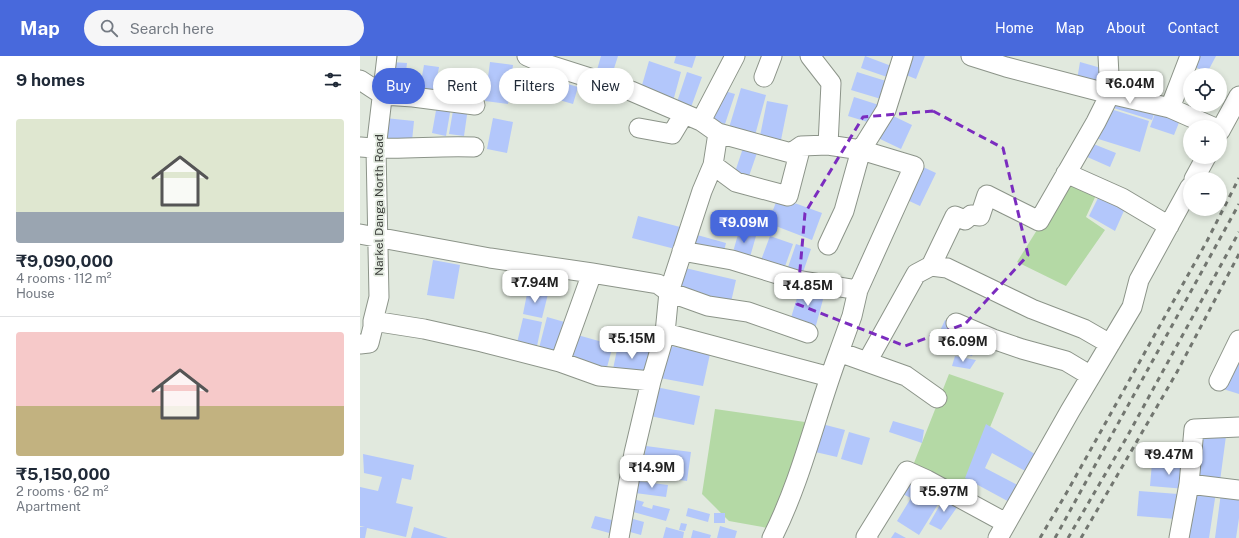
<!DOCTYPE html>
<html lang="en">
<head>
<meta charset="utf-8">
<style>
	:root { --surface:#fff; --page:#f6f6f7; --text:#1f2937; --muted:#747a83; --line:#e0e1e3; --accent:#4869dc }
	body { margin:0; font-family:"Public Sans",sans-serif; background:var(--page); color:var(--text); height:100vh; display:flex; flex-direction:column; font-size:15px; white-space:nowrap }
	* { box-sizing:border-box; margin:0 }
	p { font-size:13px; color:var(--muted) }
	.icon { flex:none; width:22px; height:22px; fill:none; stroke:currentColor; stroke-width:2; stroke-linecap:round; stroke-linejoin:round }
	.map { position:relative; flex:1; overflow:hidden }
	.panel { display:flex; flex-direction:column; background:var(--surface); width:360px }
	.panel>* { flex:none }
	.guide { position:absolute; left:12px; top:12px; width:380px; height:36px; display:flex; gap:8px }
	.buttons { position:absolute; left:823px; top:12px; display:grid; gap:8px }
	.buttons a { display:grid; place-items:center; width:44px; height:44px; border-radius:50%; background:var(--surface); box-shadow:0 2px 6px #0003; font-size:20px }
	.price { position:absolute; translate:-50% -34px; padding:0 9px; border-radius:8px; background:#fff; color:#222; font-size:13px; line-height:26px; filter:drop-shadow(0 1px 2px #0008) }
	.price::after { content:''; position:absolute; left:50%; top:24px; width:12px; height:9px; margin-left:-6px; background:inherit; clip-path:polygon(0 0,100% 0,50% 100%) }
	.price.active { background:var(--accent); color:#fff }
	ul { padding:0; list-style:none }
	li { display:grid; align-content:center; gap:8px; height:212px; padding:0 16px }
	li+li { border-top:1px solid var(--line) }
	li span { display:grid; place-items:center; height:124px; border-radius:4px; color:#555 }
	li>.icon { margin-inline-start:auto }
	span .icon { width:72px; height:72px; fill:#fffc; stroke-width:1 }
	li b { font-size:17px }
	h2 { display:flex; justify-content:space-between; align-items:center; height:48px; padding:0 16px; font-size:17px }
	.tag { padding:0 14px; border-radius:18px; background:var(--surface); box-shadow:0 2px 6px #0003; font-size:14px; line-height:36px }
	.tag.active { background:var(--accent); color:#fff }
	header { display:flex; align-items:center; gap:24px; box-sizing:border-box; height:56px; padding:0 20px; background:var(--accent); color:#fff }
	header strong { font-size:19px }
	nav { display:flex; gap:22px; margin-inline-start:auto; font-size:14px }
	.search { width:280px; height:36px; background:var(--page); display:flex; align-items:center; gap:10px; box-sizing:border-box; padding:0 14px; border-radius:22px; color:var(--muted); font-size:15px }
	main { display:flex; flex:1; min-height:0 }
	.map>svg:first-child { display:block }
	.green { fill:#b4d9a5 }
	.building { fill:#b3c7fb }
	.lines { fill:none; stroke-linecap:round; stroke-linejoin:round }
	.minor-casing { stroke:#8c9489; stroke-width:21 }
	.minor { stroke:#fff; stroke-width:19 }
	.rail { stroke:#727670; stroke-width:3; stroke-dasharray:5 5; stroke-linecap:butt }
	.marked { fill:none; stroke:#7b2cbf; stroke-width:3; stroke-dasharray:8 5; stroke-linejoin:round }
	.labels { text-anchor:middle; stroke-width:3.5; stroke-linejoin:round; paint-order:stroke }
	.street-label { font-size:12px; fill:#3b3e3a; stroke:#e1e9de }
</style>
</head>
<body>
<header>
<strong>Map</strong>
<div class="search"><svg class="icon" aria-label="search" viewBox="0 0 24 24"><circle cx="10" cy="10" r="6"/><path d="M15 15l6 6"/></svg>Search here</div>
<nav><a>Home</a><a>Map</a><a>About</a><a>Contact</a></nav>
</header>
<main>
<section class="panel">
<h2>9 homes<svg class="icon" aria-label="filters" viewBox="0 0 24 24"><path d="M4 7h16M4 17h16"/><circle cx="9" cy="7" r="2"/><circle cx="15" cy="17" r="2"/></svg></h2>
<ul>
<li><span style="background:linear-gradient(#dfe7d0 75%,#9aa5b1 0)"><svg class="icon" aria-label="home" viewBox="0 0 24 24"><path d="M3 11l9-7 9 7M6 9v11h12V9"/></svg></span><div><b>₹9,090,000</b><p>4 rooms · 112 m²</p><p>House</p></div></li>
<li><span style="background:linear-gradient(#f6c9c9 60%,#c2b280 0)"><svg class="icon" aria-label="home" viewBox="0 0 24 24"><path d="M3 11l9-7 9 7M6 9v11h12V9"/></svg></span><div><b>₹5,150,000</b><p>2 rooms · 62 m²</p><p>Apartment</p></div></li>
</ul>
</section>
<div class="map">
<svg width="879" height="482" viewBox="0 0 879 482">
	<rect width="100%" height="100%" fill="#e1e9de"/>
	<path class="green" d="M707 126 737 137 726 161 745 174 706 230 657 206Z
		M589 318 644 337 603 437 552 412Z
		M355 353 445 366 413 473 369 465 342 438Z"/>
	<path class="building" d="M241 0H258L250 25 235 21Z
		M316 0H336L332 12 314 7Z
		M505 0 534 11 530 22 501 12Z
		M548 0H565L556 23 541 17Z
		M824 0H856L847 17 822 4Z
		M289 5 321 16 312 49 280 36Z
		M31 6 47 7 44 35 28 34Z
		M130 6 153 9 148 48 125 45Z
		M720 6 748 14 745 32 716 30Z
		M64 9 79 11 74 40 59 37Z
		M82 16 99 18 96 42 78 40Z
		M327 16 342 21 330 54 316 49Z
		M497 16 526 25 521 43 491 34Z
		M194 24 218 31 213 48 189 41Z
		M381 32 406 39 394 83 368 75Z
		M361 34 375 38 365 68 351 63Z
		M748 34 797 49 792 64 744 49Z
		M494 41 519 49 514 68 488 60Z
		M407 45 428 49 420 89 399 85Z
		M77 49 91 51 86 80 72 77Z
		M94 49 108 52 104 80 89 78Z
		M741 50 789 65 780 96 732 81Z
		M796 55 820 64 814 79 790 71Z
		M529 58 552 69 541 93 518 82Z
		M25 62 54 65 52 85 23 82Z
		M133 62 153 66 147 97 127 93Z
		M731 87 756 97 750 111 725 100Z
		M384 89 398 94 388 123 374 119Z
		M563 111 576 117 560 150 547 144Z
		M741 136 767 148 755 175 729 160Z
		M418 141 462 157 452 184 408 167Z
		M278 160 324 172 319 194 272 182Z
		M379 175 396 180 390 201 373 196Z
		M330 177 366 187 363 199 327 189Z
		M410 180 433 188 423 216 400 207Z
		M436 188 451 193 441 222 426 217Z
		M73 204 100 209 94 243 67 239Z
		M321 211 376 224 371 246 316 232Z
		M441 229 465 236 455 273 430 265Z
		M168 233 188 238 182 262 163 258Z
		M187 261 208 267 199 302 178 296Z
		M163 262 182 266 176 295 156 291Z
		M585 264 622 278 612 300 574 288Z
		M214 278 253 289 246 315 207 304Z
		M258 289 290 294 286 318 253 313Z
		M306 289 350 298 343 330 300 322Z
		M595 300 616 304 610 313 592 310Z
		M871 303 879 306V338L860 332Z
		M296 331 340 340 334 369 290 360Z
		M533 365 564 374 562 387 529 376Z
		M458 367 485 374 477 401 451 395Z
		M626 368 678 400 669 417 632 397 625 412 663 432 653 448 605 422Z
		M489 376 510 382 502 409 481 403Z
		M840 377 866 380 860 425 834 421Z
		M286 390 331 396 327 425 282 419Z
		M3 398 54 409 51 424 42 422 36 447 53 451 46 481 7 472 5 482H0V471H5L0 470V431L18 435 22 421 4 417Z
		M792 407 828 410 826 433 790 430Z
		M540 417 560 426 553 439 558 431 580 445 559 479 537 465 551 442 532 433Z
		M277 425 308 429 306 441 275 437Z
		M832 432 856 436 849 482H825Z
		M779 435 818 438 816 463 777 460Z
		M861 437 879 439V462L876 482H855Z
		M585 440 600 447 581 474 569 468Z
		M270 442 284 446 282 450 292 453 293 449 310 453 306 465 266 454Z
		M328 452 350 458 348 466 326 460Z
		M354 457H365V467H354Z
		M235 460 256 465 253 478 231 472Z
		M266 461 284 466 281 479 263 474Z
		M321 467 327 468 325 475 319 474Z
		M360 470 377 475 375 482H357Z
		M54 471 88 482H51Z
		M306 471 324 476 323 482H303Z
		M333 474 351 479 350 482H331Z
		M535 476 546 482H531Z"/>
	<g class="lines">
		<g class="minor-casing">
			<path id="minor" d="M167 0 183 7 271 35 341 65 358 77 431 97 441 90 468 89 501 94 554 110 498 234 492 260 479 296
				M450 0 471 27 468 89
				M611 0 646 11 750 38 810 52 853 71
				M404 21 412 0
				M0 24 23 39 53 41 115 49
				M810 52 830 0
				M341 65 375 0
				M279 72 312 78 324 58
				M860 75 879 40
				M0 91C38 95 76 89 114 91
				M353 109 376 126 428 140 441 90
				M706 117 762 142 809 170
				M834 123 846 101
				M0 178 130 202 232 217 298 228 309 236 348 250 388 256 448 277
				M468 189 484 155 501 94 526 54 543 0
				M322 195 372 204 437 224 498 234
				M571 210 587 212 672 253 724 273 750 288
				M13 265 64 273 122 286 200 306 239 320 291 325
				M596 267 633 283 662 293 706 305 731 320
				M305 277 470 321
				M0 288 9 287 13 271V265L19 241 16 93 27 0
				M200 306 232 217
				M507 306 556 218 571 210 595 160 605 164 611 159 620 160 627 139 679 165 736 66 750 38 748 0
				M859 325 879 284
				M829 428 879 434
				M259 482 274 397 291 325 305 277 309 236 342 135 353 109 358 77
				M412 482C442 423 456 357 479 296L546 320 577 342
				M508 482 506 481 547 415 567 424 646 467
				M638 482 710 355 772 251 779 224 830 131
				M819 482 829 428 834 373 879 371"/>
		</g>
		<use href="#minor" class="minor"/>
		<path class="rail" d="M680 482 707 436 847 185 879 122
			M695 482 879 148
			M708 482 768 379 879 176
			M721 482 817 316 879 198"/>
	</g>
	<path class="marked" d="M573 55 643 92 668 199 605 268 545 290 437 248 445 157 503 61Z"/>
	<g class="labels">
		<g class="street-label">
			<text transform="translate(19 149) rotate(-90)" y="4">Narkel Danga North Road</text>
		</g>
	</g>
</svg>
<div class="buttons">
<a><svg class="icon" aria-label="locate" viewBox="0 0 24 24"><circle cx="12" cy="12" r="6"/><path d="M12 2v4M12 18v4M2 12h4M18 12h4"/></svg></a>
<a>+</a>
<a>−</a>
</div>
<b class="price" style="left:770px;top:49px">₹6.04M</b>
<b class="price active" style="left:384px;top:188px">₹9.09M</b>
<b class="price" style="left:175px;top:248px">₹7.94M</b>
<b class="price" style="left:448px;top:251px">₹4.85M</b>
<b class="price" style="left:272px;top:304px">₹5.15M</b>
<b class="price" style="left:603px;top:307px">₹6.09M</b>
<b class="price" style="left:809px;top:420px">₹9.47M</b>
<b class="price" style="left:292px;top:433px">₹14.9M</b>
<b class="price" style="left:584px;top:457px">₹5.97M</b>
<div class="guide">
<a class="tag active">Buy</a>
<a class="tag">Rent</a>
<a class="tag">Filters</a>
<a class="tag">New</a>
</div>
</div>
</main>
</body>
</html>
